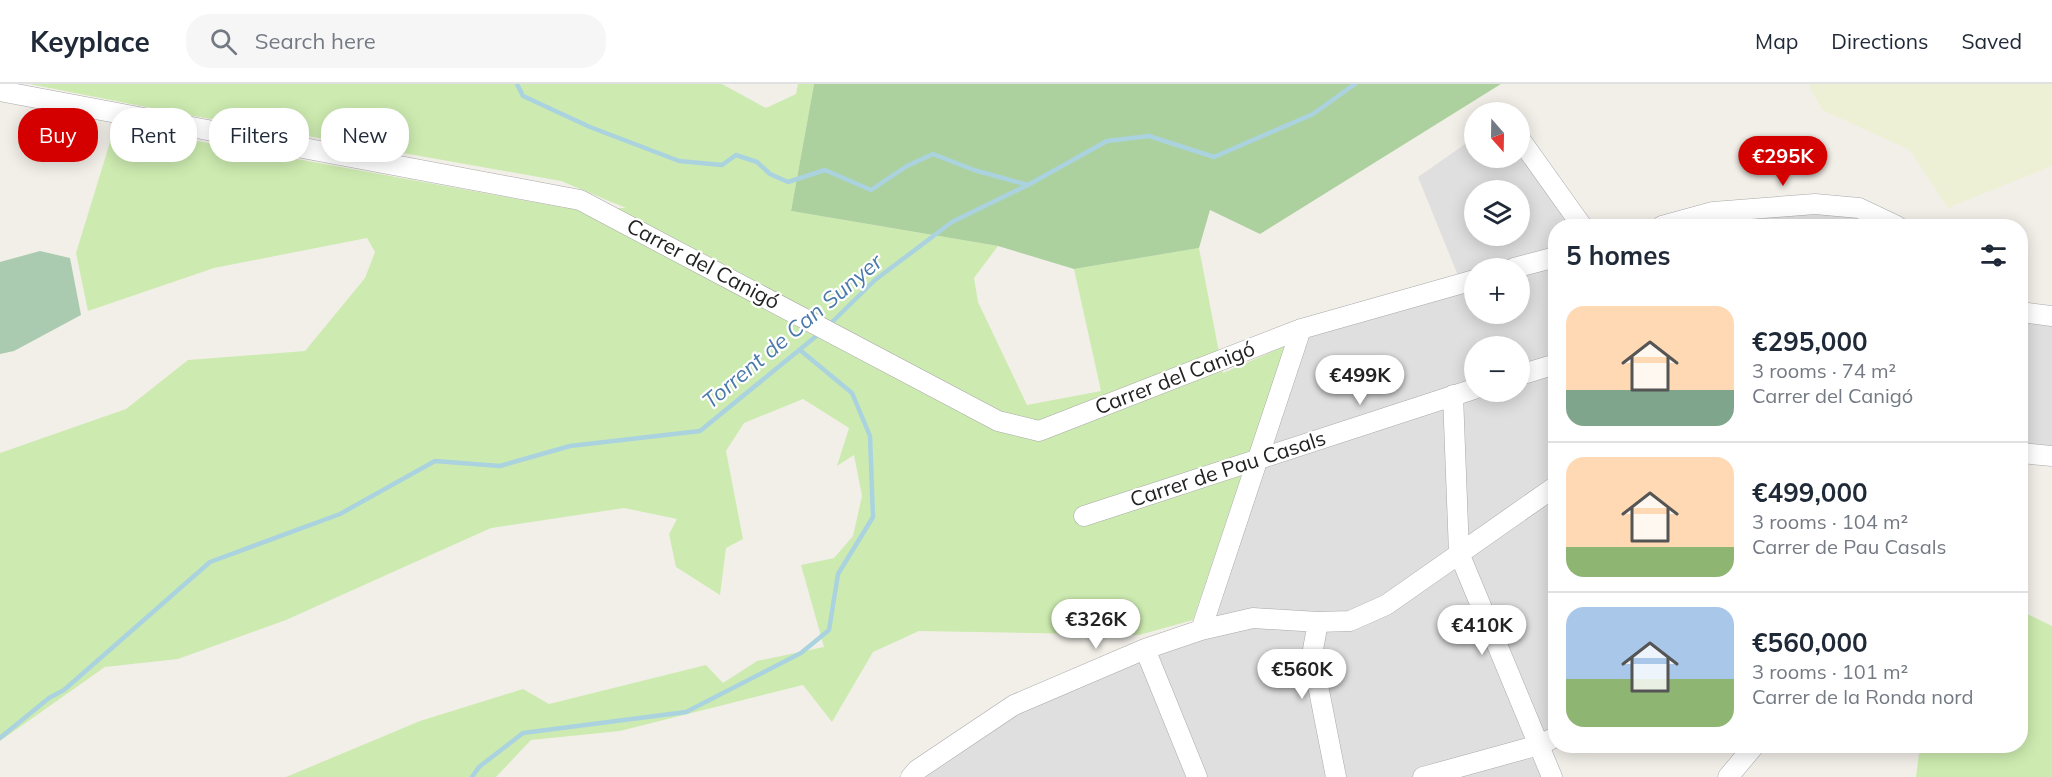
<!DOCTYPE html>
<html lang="en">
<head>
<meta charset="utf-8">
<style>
	:root { --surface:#fff; --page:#f6f6f7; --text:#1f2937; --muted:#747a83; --line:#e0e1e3; --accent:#d40000 }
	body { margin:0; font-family:Mulish,sans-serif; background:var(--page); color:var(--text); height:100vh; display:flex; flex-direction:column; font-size:22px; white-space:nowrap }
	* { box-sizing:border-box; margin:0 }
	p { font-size:20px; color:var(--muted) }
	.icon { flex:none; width:33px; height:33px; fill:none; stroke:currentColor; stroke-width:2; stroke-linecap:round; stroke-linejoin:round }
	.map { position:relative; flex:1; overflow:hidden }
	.drawer { position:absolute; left:1548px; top:135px; width:480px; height:534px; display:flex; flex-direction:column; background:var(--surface); border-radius:24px; box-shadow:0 3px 15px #0003 }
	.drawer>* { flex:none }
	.top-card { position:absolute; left:18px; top:24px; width:570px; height:54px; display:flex; gap:12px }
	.needle { width:39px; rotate:160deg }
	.tools { position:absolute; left:1464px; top:18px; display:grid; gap:12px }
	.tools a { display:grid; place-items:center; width:66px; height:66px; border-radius:50%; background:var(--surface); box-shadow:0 3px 15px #0003; font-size:30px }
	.price { position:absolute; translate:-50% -51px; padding:0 14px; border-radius:21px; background:#fff; color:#222; font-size:20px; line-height:39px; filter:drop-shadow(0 2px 3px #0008) }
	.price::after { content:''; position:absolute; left:50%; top:36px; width:18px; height:14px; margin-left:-9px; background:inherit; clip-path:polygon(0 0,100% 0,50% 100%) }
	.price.current { background:var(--accent); color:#fff }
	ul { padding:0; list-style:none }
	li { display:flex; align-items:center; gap:18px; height:150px; padding:0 18px }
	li+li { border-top:2px solid var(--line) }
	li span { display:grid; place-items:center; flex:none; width:168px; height:120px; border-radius:18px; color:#555 }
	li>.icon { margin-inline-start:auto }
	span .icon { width:72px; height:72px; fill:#fffc; stroke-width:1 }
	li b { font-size:26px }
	h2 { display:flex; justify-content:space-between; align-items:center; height:72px; padding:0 18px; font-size:26px }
	.tag { padding:0 21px; border-radius:24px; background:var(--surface); box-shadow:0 3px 15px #0003; font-size:21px; line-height:54px }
	.tag.current { background:var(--accent); color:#fff }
	header { display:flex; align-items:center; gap:36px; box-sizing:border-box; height:84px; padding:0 30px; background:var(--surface); border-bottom:2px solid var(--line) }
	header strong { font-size:28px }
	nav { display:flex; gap:33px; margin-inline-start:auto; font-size:21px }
	.search { width:420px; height:54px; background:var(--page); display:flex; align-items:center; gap:15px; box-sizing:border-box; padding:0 21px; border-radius:24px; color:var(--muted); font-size:22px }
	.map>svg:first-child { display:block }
	.residential { fill:#e0dfdf; fill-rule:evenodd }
	.farmland { fill:#eef0d5 }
	.grass { fill:#cdebb0 }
	.forest { fill:#add19e }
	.cemetery { fill:#aacbaf }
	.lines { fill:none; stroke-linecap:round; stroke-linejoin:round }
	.stream { stroke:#aad3df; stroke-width:4.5 }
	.minor-casing { stroke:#a9a9a9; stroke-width:21 }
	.minor { stroke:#fff; stroke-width:20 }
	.labels { text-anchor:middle; stroke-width:4.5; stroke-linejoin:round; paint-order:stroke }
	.street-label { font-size:21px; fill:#222; stroke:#fff }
	.water-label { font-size:22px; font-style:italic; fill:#4a7aab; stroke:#fff }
</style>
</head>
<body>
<header>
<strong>Keyplace</strong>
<div class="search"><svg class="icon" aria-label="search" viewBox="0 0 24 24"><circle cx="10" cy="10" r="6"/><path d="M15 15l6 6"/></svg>Search here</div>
<nav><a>Map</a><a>Directions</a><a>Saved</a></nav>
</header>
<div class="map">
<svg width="2052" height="693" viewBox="0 0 2052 693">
	<rect width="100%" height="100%" fill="#f2efe9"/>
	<path class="residential" d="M1474 54V74H1520V55L1582 142H1556V653L1539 661 1552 693H911L1014 621 1201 546 1301 245 1461 199 1418 93ZM1474 106H1520V152H1474ZM1474 184H1520V230H1474ZM1474 262H1520V308H1474Z
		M1815 120 1892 142H1662Z
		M2020 221 2052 232V372L2021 369Z"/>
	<path class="farmland" d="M1808 0H2052V82L1948 124 1910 66 1822 26Z"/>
	<path class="grass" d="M29 0H722L766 24 796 10 798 0H814L791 127 998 162 974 194 978 218 1027 321 1101 307 1074 185 1199 164 1223 289 1285 262 1193 536 1139 551 919 547 873 568 832 638 803 601 620 647 531 656 496 693H286L420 637 523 605 549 620 706 581 723 599 757 577 824 563 801 481 834 474 853 452 862 412 854 371 837 382 849 344 803 315 744 339 726 367 743 455 726 464 720 511 676 483 669 450 677 435 624 424 491 444 286 536 178 575 105 583 0 657V369L126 325 188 276 305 267 365 194 375 168 367 154 214 184 88 227 76 169 115 42 566 124H626L561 97 172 28Z
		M2021 527 2052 542V693H1916L1920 662H2020Z"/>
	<path class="forest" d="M814 0H1501L1260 150 1210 126 1199 164 1074 185 998 162 791 127Z"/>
	<path class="cemetery" d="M40 167 70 174 81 231 14 267 0 270V178Z"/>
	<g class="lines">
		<path class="stream" d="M517 0 523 12 590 43 679 77 722 81 736 71 757 78 770 90 788 98 825 86 871 106 907 82 933 70 974 86 1028 101
			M828 242 875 196 952 138 1028 101 1107 57 1149 52 1214 73 1313 30 1355 0
			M0 654 49 614 64 606 210 478 340 430 435 377 500 382 570 362 700 347 820 249
			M472 693 479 683 523 649 686 628 801 569 829 546 838 490 873 433 870 352 852 309 800 266"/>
		<g class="minor-casing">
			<path id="minor" d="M0 7 580 116 998 337 1039 347 1301 245 1474 196
				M1520 55 1582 142
				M1662 142 1713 128 1815 120 1859 124 1897 142
				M1514 184 1556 173
				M2020 228 2052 232
				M1520 291 1556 280
				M1453 311 1459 469 1552 693
				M2020 369 2052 372
				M1084 432 1474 305
				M1318 538 1312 571 1336 693
				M1201 546 1301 245
				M1145 565 1197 693
				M911 693 917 686 1014 621 1145 565 1201 546 1253 534 1318 538 1350 537 1386 521 1556 402
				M1423 693 1539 661 1556 653
				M1728 693 1754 662"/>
		</g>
		<use href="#minor" class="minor"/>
	</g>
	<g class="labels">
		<g class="street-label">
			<text transform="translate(703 180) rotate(28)" y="7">Carrer del Canigó</text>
			<text transform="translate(1175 294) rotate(-21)" y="7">Carrer del Canigó</text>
			<text transform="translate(1228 385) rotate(-18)" y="7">Carrer de Pau Casals</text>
		</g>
		<g class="water-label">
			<text transform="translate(792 247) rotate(-40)" y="8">Torrent de Can Sunyer</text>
		</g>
	</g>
</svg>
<div class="tools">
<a><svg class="needle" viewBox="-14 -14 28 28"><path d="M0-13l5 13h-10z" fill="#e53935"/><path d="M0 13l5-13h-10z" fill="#747a83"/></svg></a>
<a><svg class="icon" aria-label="layers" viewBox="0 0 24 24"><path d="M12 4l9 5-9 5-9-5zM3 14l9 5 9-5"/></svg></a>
<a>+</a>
<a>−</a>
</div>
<b class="price current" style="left:1783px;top:103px">€295K</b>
<b class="price" style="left:1360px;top:322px">€499K</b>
<b class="price" style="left:1096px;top:566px">€326K</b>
<b class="price" style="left:1482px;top:572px">€410K</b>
<b class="price" style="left:1302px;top:616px">€560K</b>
<div class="top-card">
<a class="tag current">Buy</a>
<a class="tag">Rent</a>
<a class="tag">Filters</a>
<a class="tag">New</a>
</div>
<section class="drawer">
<h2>5 homes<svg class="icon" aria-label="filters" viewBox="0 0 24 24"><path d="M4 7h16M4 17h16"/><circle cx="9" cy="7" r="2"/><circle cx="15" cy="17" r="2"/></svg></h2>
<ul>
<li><span style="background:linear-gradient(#ffd9b3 70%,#7fa58c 0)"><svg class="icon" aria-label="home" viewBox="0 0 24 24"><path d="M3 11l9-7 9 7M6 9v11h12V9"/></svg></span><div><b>€295,000</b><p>3 rooms · 74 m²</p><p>Carrer del Canigó</p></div></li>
<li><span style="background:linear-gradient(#ffd9b3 75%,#8fb573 0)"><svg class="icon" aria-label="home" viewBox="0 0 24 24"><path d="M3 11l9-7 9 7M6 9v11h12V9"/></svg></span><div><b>€499,000</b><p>3 rooms · 104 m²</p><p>Carrer de Pau Casals</p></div></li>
<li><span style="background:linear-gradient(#a9c7e8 60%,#8fb573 0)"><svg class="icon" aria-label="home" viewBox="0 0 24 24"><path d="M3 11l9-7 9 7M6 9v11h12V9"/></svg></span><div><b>€560,000</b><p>3 rooms · 101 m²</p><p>Carrer de la Ronda nord</p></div></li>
</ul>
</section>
</div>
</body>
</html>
